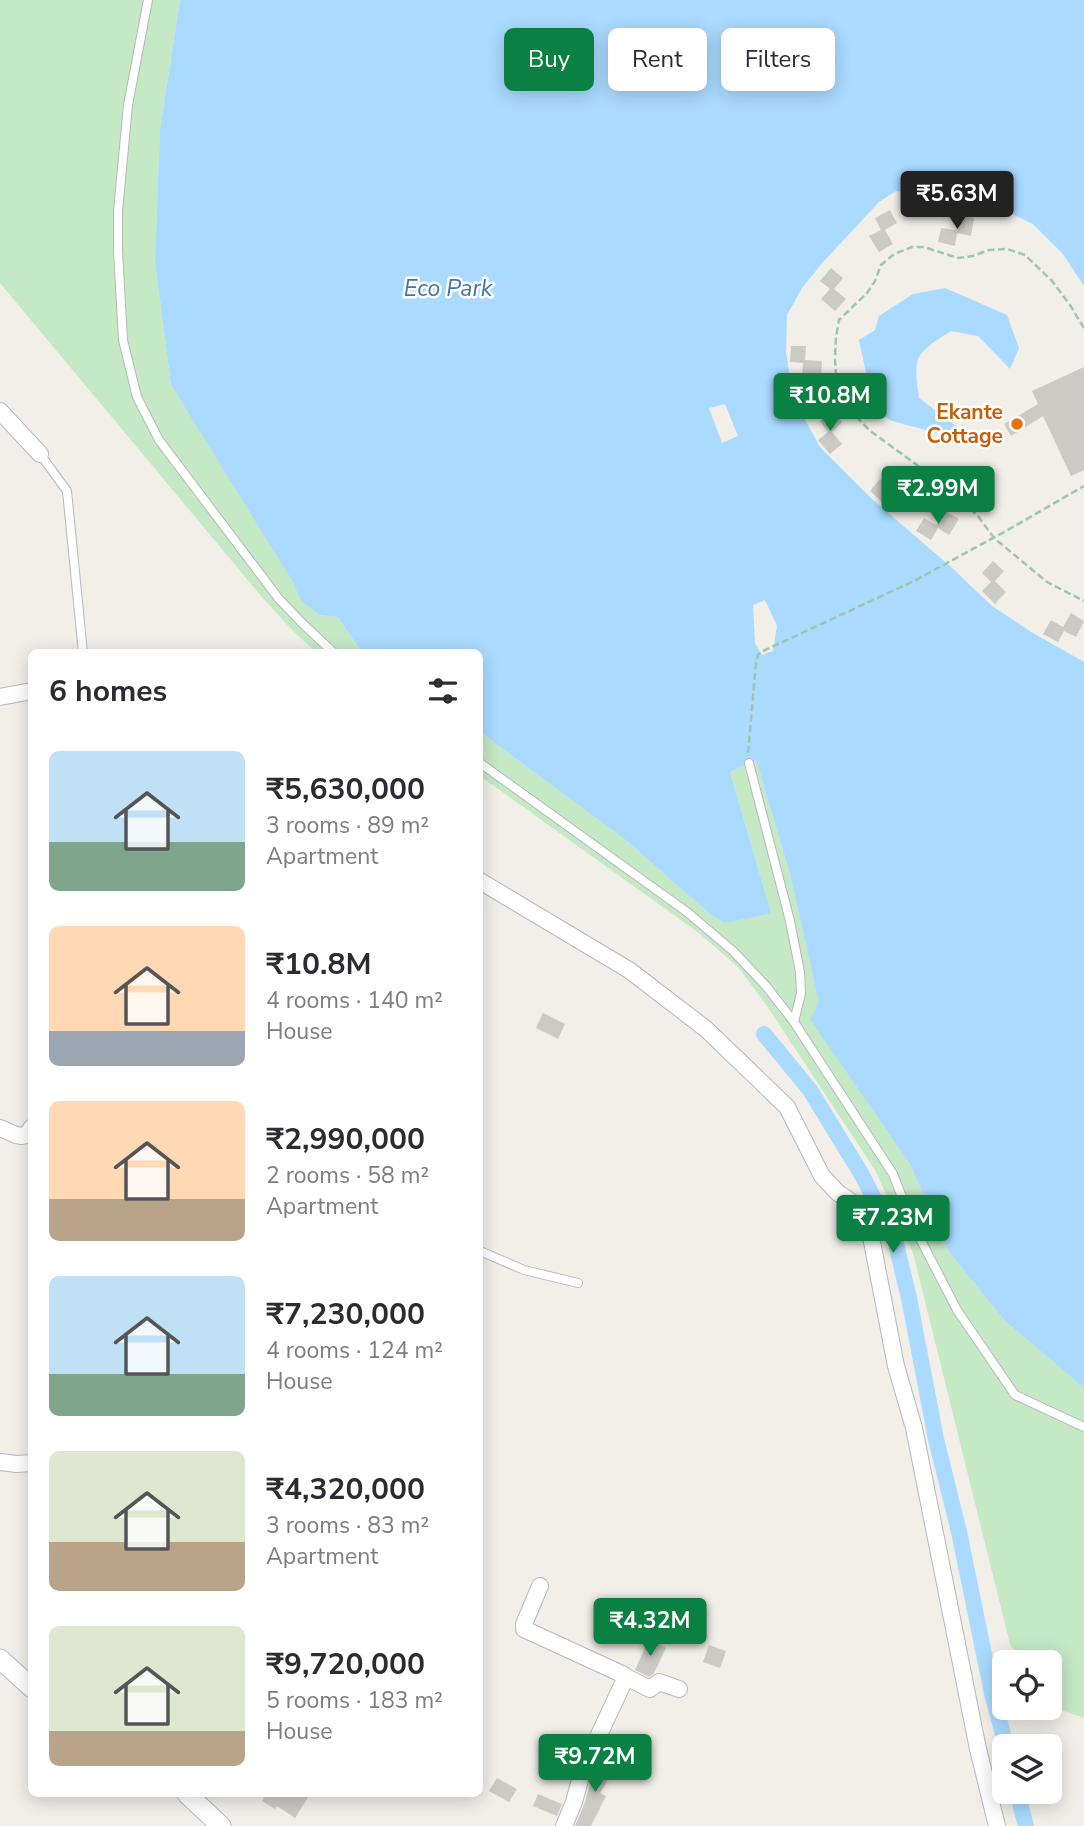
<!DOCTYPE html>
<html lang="en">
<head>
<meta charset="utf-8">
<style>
	:root { --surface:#fff; --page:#f7f7f7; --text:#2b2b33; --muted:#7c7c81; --accent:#0b8043 }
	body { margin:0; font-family:"Nunito Sans",sans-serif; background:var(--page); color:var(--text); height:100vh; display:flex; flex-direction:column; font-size:26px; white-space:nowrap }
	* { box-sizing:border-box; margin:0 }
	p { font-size:23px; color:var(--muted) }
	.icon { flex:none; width:38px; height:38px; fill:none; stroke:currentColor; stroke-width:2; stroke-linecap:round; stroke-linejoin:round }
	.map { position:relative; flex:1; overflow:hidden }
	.sheet { position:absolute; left:28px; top:649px; width:455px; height:1148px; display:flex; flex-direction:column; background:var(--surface); border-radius:10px; box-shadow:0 4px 18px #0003 }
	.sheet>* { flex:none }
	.hud { position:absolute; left:504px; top:28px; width:474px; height:63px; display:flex; gap:14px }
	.buttons { position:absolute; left:992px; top:1650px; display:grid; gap:14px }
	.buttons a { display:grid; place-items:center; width:70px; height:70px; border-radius:10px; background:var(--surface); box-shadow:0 4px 18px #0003; font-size:35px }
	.price { position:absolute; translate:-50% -60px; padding:0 16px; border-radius:7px; background:var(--accent); color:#fff; font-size:23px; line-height:46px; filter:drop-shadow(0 2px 4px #0008) }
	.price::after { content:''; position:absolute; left:50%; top:42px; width:21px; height:16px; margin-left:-10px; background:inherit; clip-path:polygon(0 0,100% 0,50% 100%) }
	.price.on { background:#222; color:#fff }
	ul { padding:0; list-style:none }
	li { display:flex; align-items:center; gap:21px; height:175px; padding:0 21px }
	li span { display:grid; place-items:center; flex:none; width:196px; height:140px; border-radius:10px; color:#555 }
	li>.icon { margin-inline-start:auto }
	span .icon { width:84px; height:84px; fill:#fffc; stroke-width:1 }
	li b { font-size:30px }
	h2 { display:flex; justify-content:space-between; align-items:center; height:84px; padding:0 21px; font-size:30px }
	.tag { padding:0 24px; border-radius:10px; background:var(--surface); box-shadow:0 4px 18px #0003; font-size:24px; line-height:63px }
	.tag.on { background:var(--accent); color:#fff }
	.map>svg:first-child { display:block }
	.green { fill:#c5e8c5 }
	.water { fill:#aadaff; fill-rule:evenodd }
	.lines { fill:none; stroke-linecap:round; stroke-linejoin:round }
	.canal { stroke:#aadaff; stroke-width:16 }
	.building { fill:#cccac5 }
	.service-casing { stroke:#b5b8bc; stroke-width:10 }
	.minor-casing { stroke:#b5b8bc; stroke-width:18 }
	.tertiary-casing { stroke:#b5b8bc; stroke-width:21 }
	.path { stroke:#9cc7a9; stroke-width:2.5; stroke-dasharray:7 3.5; stroke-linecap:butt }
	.service { stroke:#fff; stroke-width:8 }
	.minor { stroke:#fff; stroke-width:16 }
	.tertiary { stroke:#fff; stroke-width:19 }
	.food-dot { fill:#e8710a; stroke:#fff; stroke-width:2.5 }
	.labels { text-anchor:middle; stroke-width:5; stroke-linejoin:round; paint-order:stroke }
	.food-label { font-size:21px; font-weight:bold; fill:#c56008; stroke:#fff; text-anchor:end }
	.water-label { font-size:23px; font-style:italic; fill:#4174aa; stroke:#fff }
</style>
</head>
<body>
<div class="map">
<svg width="1084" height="1826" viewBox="0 0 1084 1826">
	<rect width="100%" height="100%" fill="#f1efe8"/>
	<path class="green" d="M0 0H180L160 130 155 262 171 385 294 582 301 601 319 615 338 617 359 648 366 653H317L293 631 261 596 0 283Z
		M480 732 627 841 710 914 771 913 730 772 756 760 790 874 818 999 816 1009 811 1019 910 1164 949 1252 1005 1321 1084 1388V1718L1055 1708 1050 1701V1662H1023L1010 1644 913 1253 875 1170 765 1003 738 967 699 933 480 776Z"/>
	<path class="water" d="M180 0H1084V286L1063 254 1033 224 982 200 896 191 879 202 824 261 802 288 787 315 786 352 793 398 820 447 871 498 951 567 992 606 1033 633 1084 662V1388L1005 1321 949 1252 910 1164 810 1019 816 1009 818 999 790 874 756 760 730 772 771 913 725 923 710 914 627 841 480 732V653H366L359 648 338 617 319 615 301 601 293 582 171 385 155 262 160 130ZM725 404 738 436 722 443 709 408ZM765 600 777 626 773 651 762 655 755 643 753 605Z
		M945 288 1007 315 1019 348 1010 369 978 336 951 331C915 354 913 355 919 398L972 438 961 445 949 436 892 421 874 410 859 340 875 330 879 316 913 294Z"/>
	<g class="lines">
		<path class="canal" d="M764 1034 810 1090 862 1175 895 1240 909 1298 936 1439 959 1532 992 1693 1006 1746
			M1017 1792 1026 1826"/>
	</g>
	<path class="building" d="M890 210 897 223 885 230 893 244 879 252 869 236 881 230 875 218Z
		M958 215 974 218 971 236 957 233 955 246 938 242 941 228 955 230Z
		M831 268 843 278 834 289 846 299 835 311 821 299 830 289 820 281Z
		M791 346H806L805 360 822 361 821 377 802 376 803 363 790 362Z
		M1084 367V470L1071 476 1043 416 1011 436 1004 424 1038 404 1032 391Z
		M832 411 842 422 832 432 842 444 830 454 818 440 828 432 820 421Z
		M901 477 913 487 901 501 891 492 882 502 870 491 880 479 890 489Z
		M945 511 959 519 949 535 938 528 931 540 916 531 924 518 936 525Z
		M993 561 1004 571 995 581 1006 592 995 604 982 591 991 582 982 573Z
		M1071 613 1084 621 1076 637 1064 631 1058 642 1043 634 1051 620 1063 627Z
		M543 1013 565 1024 558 1039 536 1028Z
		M649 1639 666 1648 654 1673 649 1677 635 1670Z
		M709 1645 726 1651 720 1668 703 1662Z
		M599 1759 615 1768 600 1793 606 1796 591 1826H575L584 1805 593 1773Z
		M497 1778 517 1789 509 1802 489 1791Z
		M258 1794H310L295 1818 277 1806 275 1809 262 1801 264 1798Z
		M538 1794 562 1804 557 1816 533 1806Z"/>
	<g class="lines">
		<g class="service-casing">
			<path id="service" d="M148 0 128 105 118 211V251L123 340 137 397 159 440 279 599 303 624 334 653
				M40 454 67 491 83 653
				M480 763 687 912 733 951 766 986 794 1022 893 1174 912 1223 957 1310 1015 1395 1084 1427
				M749 763 790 921 800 972 801 993 794 1022
				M480 1251 524 1270 578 1283"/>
		</g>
		<g class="minor-casing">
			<path id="minor" d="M0 411 40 454
				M0 697 32 691
				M480 881 629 970 706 1029 787 1107 822 1176 838 1193 862 1209 867 1216 896 1366 914 1428 978 1749 997 1826
				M0 1128 16 1135 22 1136 27 1135 32 1127
				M0 1462 17 1464 32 1463
				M540 1586 524 1624V1629L624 1675 626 1677 583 1769 574 1802 564 1826
				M626 1677 650 1689 659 1682 679 1689"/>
		</g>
		<g class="tertiary-casing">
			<path id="tertiary" d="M0 1659 32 1688
				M187 1794 221 1826"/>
		</g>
		<path class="path" d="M1084 328 1070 305 1052 281 1025 255 1007 249 989 250 973 256 958 258 924 247H912L894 254 881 265 875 281 867 293 839 320 836 337 835 358 836 376 844 397 854 414 869 430 917 465 962 501 978 516 994 538 1047 582 1084 601
			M748 753 756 663 758 655 761 652 914 581 1006 531 1084 486"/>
		<use href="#service" class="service"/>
		<use href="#minor" class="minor"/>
		<use href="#tertiary" class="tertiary"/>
	</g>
	<circle class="food-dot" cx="1017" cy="424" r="7"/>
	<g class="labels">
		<g class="food-label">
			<text x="1003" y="419">Ekante<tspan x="1003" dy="24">Cottage</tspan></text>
		</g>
		<g class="water-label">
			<text x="448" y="296">Eco Park</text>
		</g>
	</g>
</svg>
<div class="buttons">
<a><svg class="icon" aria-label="locate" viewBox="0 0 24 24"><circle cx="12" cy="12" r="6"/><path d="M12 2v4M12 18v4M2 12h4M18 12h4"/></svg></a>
<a><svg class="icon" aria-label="layers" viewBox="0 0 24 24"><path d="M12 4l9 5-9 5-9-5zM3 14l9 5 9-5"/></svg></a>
</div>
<b class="price on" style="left:957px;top:231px">₹5.63M</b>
<b class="price" style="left:830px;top:433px">₹10.8M</b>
<b class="price" style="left:938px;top:526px">₹2.99M</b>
<b class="price" style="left:893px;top:1255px">₹7.23M</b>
<b class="price" style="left:650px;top:1658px">₹4.32M</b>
<b class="price" style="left:595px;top:1794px">₹9.72M</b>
<div class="hud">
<a class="tag on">Buy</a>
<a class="tag">Rent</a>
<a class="tag">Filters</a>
</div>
<section class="sheet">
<h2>6 homes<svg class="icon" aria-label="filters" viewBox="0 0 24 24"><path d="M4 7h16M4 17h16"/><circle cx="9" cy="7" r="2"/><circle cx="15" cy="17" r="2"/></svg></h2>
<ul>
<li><span style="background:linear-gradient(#bfe0f5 65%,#7fa58c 0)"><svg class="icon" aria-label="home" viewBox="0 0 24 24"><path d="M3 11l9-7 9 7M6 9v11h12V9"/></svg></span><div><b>₹5,630,000</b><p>3 rooms · 89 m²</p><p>Apartment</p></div></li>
<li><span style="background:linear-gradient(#ffd9b3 75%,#9aa5b1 0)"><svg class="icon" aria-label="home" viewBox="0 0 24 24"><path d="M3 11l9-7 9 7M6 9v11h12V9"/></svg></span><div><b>₹10.8M</b><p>4 rooms · 140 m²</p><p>House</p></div></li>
<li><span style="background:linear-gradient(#ffd9b3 70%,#b9a48a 0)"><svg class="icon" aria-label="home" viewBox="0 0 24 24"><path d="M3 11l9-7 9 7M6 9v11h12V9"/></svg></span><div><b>₹2,990,000</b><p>2 rooms · 58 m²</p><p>Apartment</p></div></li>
<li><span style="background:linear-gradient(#bfe0f5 70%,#7fa58c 0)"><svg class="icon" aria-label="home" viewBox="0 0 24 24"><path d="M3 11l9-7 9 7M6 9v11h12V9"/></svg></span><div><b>₹7,230,000</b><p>4 rooms · 124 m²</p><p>House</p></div></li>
<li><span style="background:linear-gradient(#dfe7d0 65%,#b9a48a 0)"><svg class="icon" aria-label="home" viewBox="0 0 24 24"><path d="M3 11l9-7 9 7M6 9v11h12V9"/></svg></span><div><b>₹4,320,000</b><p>3 rooms · 83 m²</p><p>Apartment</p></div></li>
<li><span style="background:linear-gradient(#dfe7d0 75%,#b9a48a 0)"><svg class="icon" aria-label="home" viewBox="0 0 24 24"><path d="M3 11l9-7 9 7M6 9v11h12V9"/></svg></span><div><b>₹9,720,000</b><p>5 rooms · 183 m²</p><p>House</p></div></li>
</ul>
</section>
</div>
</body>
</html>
